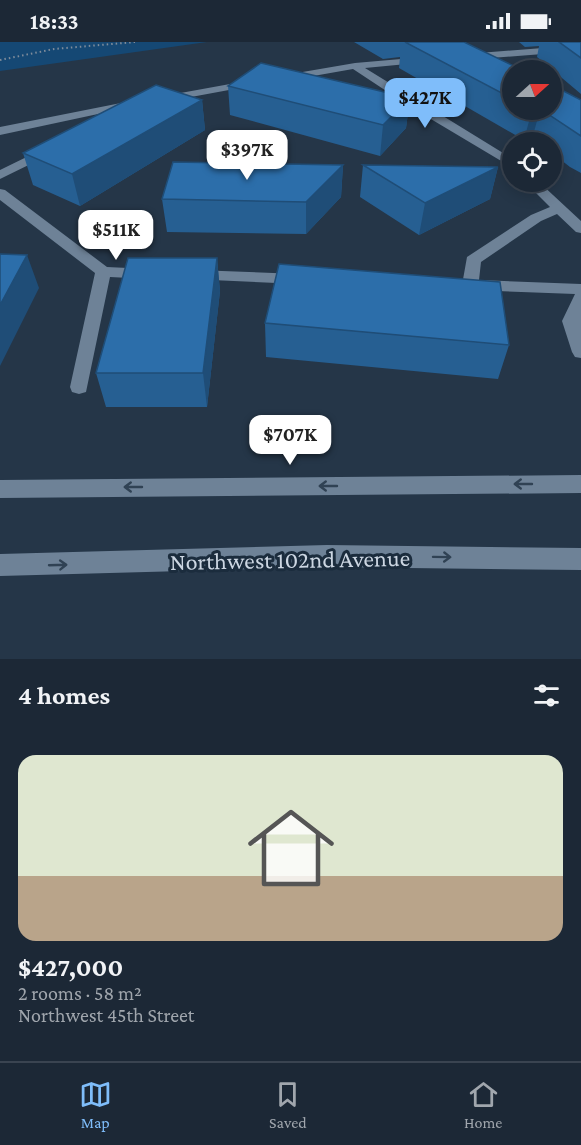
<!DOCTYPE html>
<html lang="en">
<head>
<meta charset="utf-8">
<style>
	:root { --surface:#1c2836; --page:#25303e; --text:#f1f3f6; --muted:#a0a6ad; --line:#3a4451; --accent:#7fbdfa }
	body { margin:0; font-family:"Crimson Pro",serif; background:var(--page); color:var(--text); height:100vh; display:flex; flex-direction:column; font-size:22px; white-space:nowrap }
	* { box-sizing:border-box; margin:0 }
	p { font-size:20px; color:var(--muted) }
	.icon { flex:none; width:33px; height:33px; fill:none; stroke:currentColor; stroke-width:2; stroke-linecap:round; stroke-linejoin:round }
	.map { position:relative; height:617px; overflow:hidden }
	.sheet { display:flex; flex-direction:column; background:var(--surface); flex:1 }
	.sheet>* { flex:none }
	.needle { width:39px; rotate:69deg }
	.controls { position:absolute; left:502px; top:18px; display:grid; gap:12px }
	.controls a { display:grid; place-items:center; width:60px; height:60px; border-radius:50%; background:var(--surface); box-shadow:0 3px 15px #0003,0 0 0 2px var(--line); font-size:30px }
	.price { position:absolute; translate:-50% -51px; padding:0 14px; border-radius:12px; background:#fff; color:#222; font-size:20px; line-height:39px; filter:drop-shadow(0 2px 3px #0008) }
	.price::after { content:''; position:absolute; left:50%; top:36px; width:18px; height:14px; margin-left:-9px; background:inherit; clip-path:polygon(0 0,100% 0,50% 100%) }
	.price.current { background:var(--accent); color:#111 }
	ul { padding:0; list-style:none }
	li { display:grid; align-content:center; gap:12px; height:318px; padding:0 18px }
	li+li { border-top:2px solid var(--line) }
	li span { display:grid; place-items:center; height:186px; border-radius:18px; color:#555 }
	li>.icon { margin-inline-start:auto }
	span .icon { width:108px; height:108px; fill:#fffc; stroke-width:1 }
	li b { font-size:26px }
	h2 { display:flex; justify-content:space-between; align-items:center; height:72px; padding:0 18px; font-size:26px }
	.status { display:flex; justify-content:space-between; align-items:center; height:42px; padding:0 30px; background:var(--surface); direction:ltr }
	.status svg { height:16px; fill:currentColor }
	.tabs { display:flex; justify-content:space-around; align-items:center; height:84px; border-top:2px solid var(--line); background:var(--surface); font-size:16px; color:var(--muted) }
	.tabs a { display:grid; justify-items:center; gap:3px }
	.tabs .current { color:var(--accent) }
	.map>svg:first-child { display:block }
	.green { fill:#154874 }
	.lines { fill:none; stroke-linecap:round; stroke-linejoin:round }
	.path { stroke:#7f8c9b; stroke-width:2; stroke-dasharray:1.5 3; stroke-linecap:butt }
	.minor { fill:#6e8297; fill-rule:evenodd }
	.wall { fill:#265f92 }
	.shaded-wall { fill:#1f4d77 }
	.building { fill:#2c6eaa; stroke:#1f4d77; stroke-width:1.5 }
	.oneway { stroke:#304254 }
	.labels { text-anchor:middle; stroke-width:6; stroke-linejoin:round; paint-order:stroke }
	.near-street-label { font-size:24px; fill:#ccd6e2; stroke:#1b2c3d }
</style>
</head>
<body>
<div class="status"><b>18:33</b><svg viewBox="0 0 49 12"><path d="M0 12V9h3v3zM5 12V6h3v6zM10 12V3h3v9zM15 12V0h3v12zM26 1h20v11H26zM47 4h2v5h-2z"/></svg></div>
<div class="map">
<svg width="581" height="617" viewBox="0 0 581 617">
	<rect width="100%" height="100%" fill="#253648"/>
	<path class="green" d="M0 0H207L0 29Z"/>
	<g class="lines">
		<path class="path" d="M0 18 54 7 135 0"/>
		<path class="minor" d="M581 3V9L466 18 461 15 466 12Z
			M424 15 429 18 428 20 365 26 513 117V126L409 64 353 27 285 39 280 36 285 33 355 21Z
			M252 38 257 41 256 43 164 60 158 57 164 54Z
			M136 58 142 61 140 63 0 93V85Z
			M47 105 51 106 53 109 51 112 0 137V128Z
			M525 140H539L581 179V191L576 190 557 172 541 179 481 220 479 238 581 242V316L575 315 572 310 562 279 575 252 470 248 464 247 462 243 467 215 531 173 550 165Z
			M0 147 5 148 107 225 149 227 157 232 149 237 110 235 86 350 79 352 72 350 70 345 95 231 0 158Z
			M195 228 299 232 307 237 299 242 189 237 187 233 189 229Z
			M581 433V451L0 456V438Z
			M327 503 581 506V528L327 525 0 534V512Z"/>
	</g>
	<path class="wall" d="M354 0H464L513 28V68H552L581 58V131L570 125 552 111V100H537L532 97 524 98 399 26 400 15 383 17Z
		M519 0H581V52L537 15 539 4 525 5Z
		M228 44 410 56 406 86 380 114 230 73Z
		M202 58 205 88 80 164 33 143 23 111Z
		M343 123 341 155 306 192 167 190 162 157Z
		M363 123 498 125 490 157 419 193 360 155Z
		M217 216 220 249 207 365H106L96 331Z
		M265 281 509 303 498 337 266 315Z"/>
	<path class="shaded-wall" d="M410 56 406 86 380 114 383 83Z
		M202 58 205 88 80 164 72 132Z
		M532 68H540L532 97 524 98Z
		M343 123 341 155 306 192V160Z
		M498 125 490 157 419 193 425 161Z
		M27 213 39 246 0 324V263Z
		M217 216 220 249 207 365 203 331Z"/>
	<path class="building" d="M405 0H464L522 28H513V57Z
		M559 0H581V16Z
		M261 21 410 56 383 83 228 44Z
		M156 43 202 58 72 132 23 111Z
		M552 43 581 58V94L542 68H552Z
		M173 120 343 123 306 160 162 157Z
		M363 123 498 125 425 161Z
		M0 212 27 213 0 263Z
		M128 216H217L203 331H96Z
		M279 222 500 240 509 303 265 281Z"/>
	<defs><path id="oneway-shaft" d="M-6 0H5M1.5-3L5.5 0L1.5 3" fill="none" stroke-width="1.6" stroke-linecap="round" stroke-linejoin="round" transform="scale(1.5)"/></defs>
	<g class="oneway">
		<use href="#oneway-shaft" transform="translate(523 442) rotate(180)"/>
		<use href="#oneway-shaft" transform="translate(328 444) rotate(180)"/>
		<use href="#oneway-shaft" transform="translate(133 445) rotate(180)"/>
		<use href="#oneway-shaft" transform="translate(442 515) rotate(1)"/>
		<use href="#oneway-shaft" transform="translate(58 523) rotate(-2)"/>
	</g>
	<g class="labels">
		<g class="near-street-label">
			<text transform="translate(290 518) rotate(-1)" y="8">Northwest 102nd Avenue</text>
		</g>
	</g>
</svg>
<div class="controls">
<a><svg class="needle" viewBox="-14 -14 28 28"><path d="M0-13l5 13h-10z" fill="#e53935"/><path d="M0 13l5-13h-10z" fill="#a0a6ad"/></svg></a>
<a><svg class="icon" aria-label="locate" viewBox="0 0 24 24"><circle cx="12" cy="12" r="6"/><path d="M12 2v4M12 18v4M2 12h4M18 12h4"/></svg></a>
</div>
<b class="price current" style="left:425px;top:87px">$427K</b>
<b class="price" style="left:247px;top:139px">$397K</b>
<b class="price" style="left:116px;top:219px">$511K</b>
<b class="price" style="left:290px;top:424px">$707K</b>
</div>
<section class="sheet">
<h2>4 homes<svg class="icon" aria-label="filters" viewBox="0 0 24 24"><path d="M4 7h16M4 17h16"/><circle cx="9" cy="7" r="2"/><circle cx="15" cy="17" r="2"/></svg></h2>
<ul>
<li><span style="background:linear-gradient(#dfe7d0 65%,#b9a48a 0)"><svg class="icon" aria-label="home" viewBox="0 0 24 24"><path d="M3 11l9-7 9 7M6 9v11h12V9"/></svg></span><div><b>$427,000</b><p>2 rooms · 58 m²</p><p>Northwest 45th Street</p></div></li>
</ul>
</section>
<nav class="tabs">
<a class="current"><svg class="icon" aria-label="map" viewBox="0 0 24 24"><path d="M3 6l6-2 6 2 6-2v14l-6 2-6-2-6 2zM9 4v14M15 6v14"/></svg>Map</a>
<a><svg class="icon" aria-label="saved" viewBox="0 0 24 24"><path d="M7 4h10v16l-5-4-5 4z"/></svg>Saved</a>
<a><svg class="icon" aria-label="home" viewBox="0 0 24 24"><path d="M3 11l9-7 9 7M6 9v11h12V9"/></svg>Home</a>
</nav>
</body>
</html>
